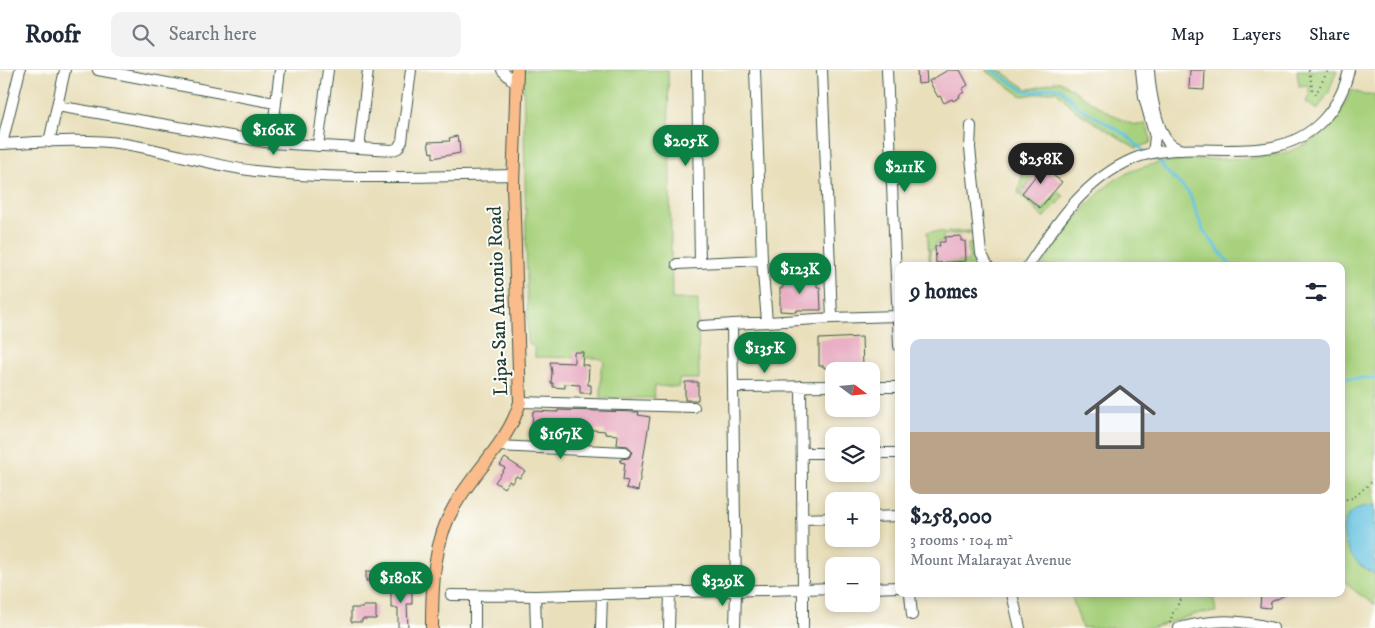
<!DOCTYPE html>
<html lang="en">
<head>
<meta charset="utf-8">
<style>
	:root { --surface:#fff; --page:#f2f2f3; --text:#1f2937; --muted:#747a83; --line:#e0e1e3; --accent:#0b8043 }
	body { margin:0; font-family:"IM FELL DW Pica",serif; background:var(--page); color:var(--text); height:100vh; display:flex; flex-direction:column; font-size:19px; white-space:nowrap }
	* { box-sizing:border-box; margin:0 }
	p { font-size:16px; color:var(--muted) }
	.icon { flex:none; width:28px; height:28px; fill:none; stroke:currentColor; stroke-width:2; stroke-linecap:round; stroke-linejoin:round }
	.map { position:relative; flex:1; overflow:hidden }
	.drawer { position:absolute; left:895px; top:192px; width:450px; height:335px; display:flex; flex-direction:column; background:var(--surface); border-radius:10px; box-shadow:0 2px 8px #0003 }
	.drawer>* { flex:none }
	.needle { width:32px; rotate:106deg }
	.tools { position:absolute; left:825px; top:292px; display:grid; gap:10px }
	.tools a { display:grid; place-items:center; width:55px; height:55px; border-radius:10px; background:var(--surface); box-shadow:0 2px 8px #0003; font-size:25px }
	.price { position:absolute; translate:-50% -42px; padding:0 11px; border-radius:18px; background:var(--accent); color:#fff; font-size:16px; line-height:32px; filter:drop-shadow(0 1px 2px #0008) }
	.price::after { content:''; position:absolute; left:50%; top:30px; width:15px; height:11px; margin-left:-8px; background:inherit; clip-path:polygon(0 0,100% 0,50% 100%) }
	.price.active { background:#222; color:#fff }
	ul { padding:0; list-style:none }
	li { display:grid; align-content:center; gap:10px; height:265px; padding:0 15px }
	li+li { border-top:1px solid var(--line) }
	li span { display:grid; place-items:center; height:155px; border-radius:10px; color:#555 }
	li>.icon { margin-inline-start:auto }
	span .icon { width:90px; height:90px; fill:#fffc; stroke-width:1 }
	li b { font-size:21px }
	h2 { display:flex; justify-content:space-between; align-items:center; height:60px; padding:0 15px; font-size:21px }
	header { display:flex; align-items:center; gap:30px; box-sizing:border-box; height:70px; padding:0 25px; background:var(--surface); border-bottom:1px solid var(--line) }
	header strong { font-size:24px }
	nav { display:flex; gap:28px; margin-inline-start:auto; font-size:18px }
	.search { width:350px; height:45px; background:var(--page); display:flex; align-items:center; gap:12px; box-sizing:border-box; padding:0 18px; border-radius:10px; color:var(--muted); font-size:19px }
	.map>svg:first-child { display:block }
	.green { fill:#a7d17d; stroke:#638758 }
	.water { fill:#63c1e1; stroke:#417f8a }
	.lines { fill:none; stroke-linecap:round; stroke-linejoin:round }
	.stream { stroke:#63c1e1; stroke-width:3 }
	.building { fill:#e9afc5 }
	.minor-casing { stroke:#3d5548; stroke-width:12 }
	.major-casing { stroke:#3d5548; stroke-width:14 }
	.path { stroke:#3d5548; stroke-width:2; stroke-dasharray:1 4; stroke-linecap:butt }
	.minor { stroke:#fff; stroke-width:10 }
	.major { stroke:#fabc8b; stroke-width:12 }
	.labels { text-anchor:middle; stroke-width:4; stroke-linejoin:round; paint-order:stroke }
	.street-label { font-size:20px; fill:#1f3d34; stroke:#fdfcf7 }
</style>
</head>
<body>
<header>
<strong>Roofr</strong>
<div class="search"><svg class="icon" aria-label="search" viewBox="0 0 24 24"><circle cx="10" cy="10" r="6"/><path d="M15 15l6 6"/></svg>Search here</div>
<nav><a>Map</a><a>Layers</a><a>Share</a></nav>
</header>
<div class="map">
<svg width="1375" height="558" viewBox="0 0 1375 558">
	<rect width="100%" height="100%" fill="#fdfcf7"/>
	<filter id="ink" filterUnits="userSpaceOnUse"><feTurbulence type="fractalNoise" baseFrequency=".02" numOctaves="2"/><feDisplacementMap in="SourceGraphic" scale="10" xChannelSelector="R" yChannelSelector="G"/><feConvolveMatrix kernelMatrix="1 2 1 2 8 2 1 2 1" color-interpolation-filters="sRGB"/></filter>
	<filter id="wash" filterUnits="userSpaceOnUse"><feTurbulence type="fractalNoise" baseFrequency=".0096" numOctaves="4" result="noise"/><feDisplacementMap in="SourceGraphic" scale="20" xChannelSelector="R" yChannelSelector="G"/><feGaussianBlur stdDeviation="1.12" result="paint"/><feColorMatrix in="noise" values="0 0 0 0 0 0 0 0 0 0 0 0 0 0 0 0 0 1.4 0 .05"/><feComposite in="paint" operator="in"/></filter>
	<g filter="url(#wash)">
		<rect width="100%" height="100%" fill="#e9dfbb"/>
		<path class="green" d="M523 0H668L672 229H698L699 309H679V317L655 316 654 328H601V298L604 294 603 290 597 288 535 287V279L528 272Z
			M985 0H1000L1027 19C1039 19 1049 11 1060 11 1075 21 1123 55 1138 55 1139 55 1146 54 1146 54L1151 69 1150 73 1136 78 1076 41 1056 21 1022 26Z
			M1297 0H1337L1329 22 1317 40 1306 32 1309 26V15L1299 16Z
			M1352 20 1364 25H1375V535C1363 526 1346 518 1341 503V196H1041C1060 170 1090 125 1118 108 1198 61 1301 132 1352 20Z
			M1024 98 1036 106 1035 113 1031 110 1021 123 1042 140 1058 122 1064 126 1044 148 1018 123Z
			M971 161V163L943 165V171L937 172 934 179 930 180 931 194 969 191 968 174 973 173 978 196H930L927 162Z
			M1071 524H1213L1216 542 1200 543 1151 558H1082Z"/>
		<path class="water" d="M1375 435V505C1369 500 1361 497 1356 491 1343 477 1336 451 1356 439 1361 436 1369 436 1375 435Z"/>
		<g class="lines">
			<path class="stream" d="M992 0 1023 20 1035 22 1051 17 1061 19 1077 36 1128 66 1146 84
				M1151 87 1160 91 1165 100 1189 123 1203 160 1231 196
				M1341 305C1352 312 1363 307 1375 308"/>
		</g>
		<g id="blocks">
			<path class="building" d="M917 0H926L927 13 918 14Z
				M948 0H960L968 15 962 19 964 22 959 25 960 27 953 31 952 29 944 33 940 26 938 27 929 11Z
				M1190 0H1205L1204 20 1189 19Z
				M457 66 458 71H459L460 83 433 88V82L430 83 428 72 450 71 449 68Z
				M1034 91 1062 112 1040 138 1022 123 1037 104 1028 98Z
				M961 166V171H965L966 191 936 193 935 176H940L939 172H945V167Z
				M783 209H817V217H820L821 240H797V242L780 241V218H783Z
				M862 267 863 298 842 299V297L824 298V296H819V269Z
				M574 282H583L582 295H589L588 315H591V323H580V315L565 314V318L553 317V313H551L552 302 550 292 574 293Z
				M685 312H698V330H685Z
				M558 340 639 342 638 345 650 347 638 421 626 418 628 411 623 410 625 393 620 392 621 389 629 388 632 382 628 376 617 375 618 365 605 364V361L572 358 565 357V355L546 353V355H532L533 341 558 342Z
				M505 388 525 401 520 408 516 406 512 413 509 411 504 418 495 412 505 398 500 395Z
				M366 501 393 502V510L366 511Z
				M391 513H399V520H412V534H407L408 558H398V538H392L391 533Z
				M1261 524H1287L1271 532 1270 538 1260 537Z
				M363 536H376V549H362V552H351V538H363Z"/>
		</g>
	</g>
	<g filter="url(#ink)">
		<use href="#blocks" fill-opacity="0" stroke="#3d5548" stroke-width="1"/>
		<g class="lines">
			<g class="minor-casing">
				<path id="minor" d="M98 0 275 33
					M502 0 517 15
					M697 0 700 193
					M822 0 832 248
					M887 0 899 276
					M1141 0 1144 27 1155 67 1153 83
					M1149 0C1150 19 1156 57 1168 72 1172 76 1176 78 1182 80
					M57 36 271 73 393 80 398 78 402 71 411 0
					M971 56 970 78 981 183 988 196
					M49 72 65 0
					M271 73 280 0
					M0 74C41 72 84 68 125 74 169 81 212 96 255 101 341 111 428 106 514 105
					M2 74 20 0
					M318 76 328 0
					M359 78 368 0
					M762 190 767 252
					M677 194 762 190 755 0
					M1028 196C1056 154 1084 110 1133 89 1193 64 1273 103 1323 50 1336 36 1345 19 1349 0
					M732 254 733 317 834 316
					M702 256 832 248 897 246
					M801 316 803 519 834 518
					M733 317 736 521 735 558
					M871 317H899
					M520 332 694 337
					M498 376 625 382
					M802 383H834
					M871 383H899
					M871 447 899 446
					M802 449 834 448
					M871 518 899 517
					M910 524 912 545
					M1012 524 1020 558
					M451 525 535 526 803 519V558
					M535 526 536 558
					M475 558V527
					M601 558 602 524
					M669 558 670 523
					M1179 558C1213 549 1239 549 1273 558"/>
			</g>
			<g class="major-casing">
				<path id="major" d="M432 558C432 516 433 472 455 435 475 400 509 372 520 332L513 116 517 0"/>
			</g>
			<path class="path" d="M1309 0 1313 22 1316 24 1328 0
				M1341 430 1353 428 1375 409
				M1170 553 1173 543 1184 524"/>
			<use href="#minor" class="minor"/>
			<use href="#major" class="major"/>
		</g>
	</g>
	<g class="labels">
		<g class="street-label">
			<text transform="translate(497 231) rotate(-92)" y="7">Lipa-San Antonio Road</text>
		</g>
	</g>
</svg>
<div class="tools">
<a><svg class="needle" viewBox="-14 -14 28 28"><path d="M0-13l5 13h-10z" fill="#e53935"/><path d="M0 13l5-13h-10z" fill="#747a83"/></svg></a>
<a><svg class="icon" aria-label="layers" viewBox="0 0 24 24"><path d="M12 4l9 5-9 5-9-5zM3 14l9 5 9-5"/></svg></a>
<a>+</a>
<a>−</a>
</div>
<b class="price" style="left:274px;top:86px">$160K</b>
<b class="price" style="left:686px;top:97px">$205K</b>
<b class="price active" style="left:1041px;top:115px">$258K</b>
<b class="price" style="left:905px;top:123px">$211K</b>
<b class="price" style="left:800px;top:225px">$123K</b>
<b class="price" style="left:765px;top:304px">$135K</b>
<b class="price" style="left:561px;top:390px">$167K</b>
<b class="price" style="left:401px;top:534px">$180K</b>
<b class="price" style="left:723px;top:537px">$329K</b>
<section class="drawer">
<h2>9 homes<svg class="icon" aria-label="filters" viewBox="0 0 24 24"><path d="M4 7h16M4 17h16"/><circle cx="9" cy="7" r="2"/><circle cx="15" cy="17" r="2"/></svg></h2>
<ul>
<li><span style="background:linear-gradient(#c9d6e8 60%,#b9a48a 0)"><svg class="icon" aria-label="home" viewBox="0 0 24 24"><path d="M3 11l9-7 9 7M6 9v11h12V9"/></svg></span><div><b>$258,000</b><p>3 rooms · 104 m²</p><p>Mount Malarayat Avenue</p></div></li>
</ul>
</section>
</div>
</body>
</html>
